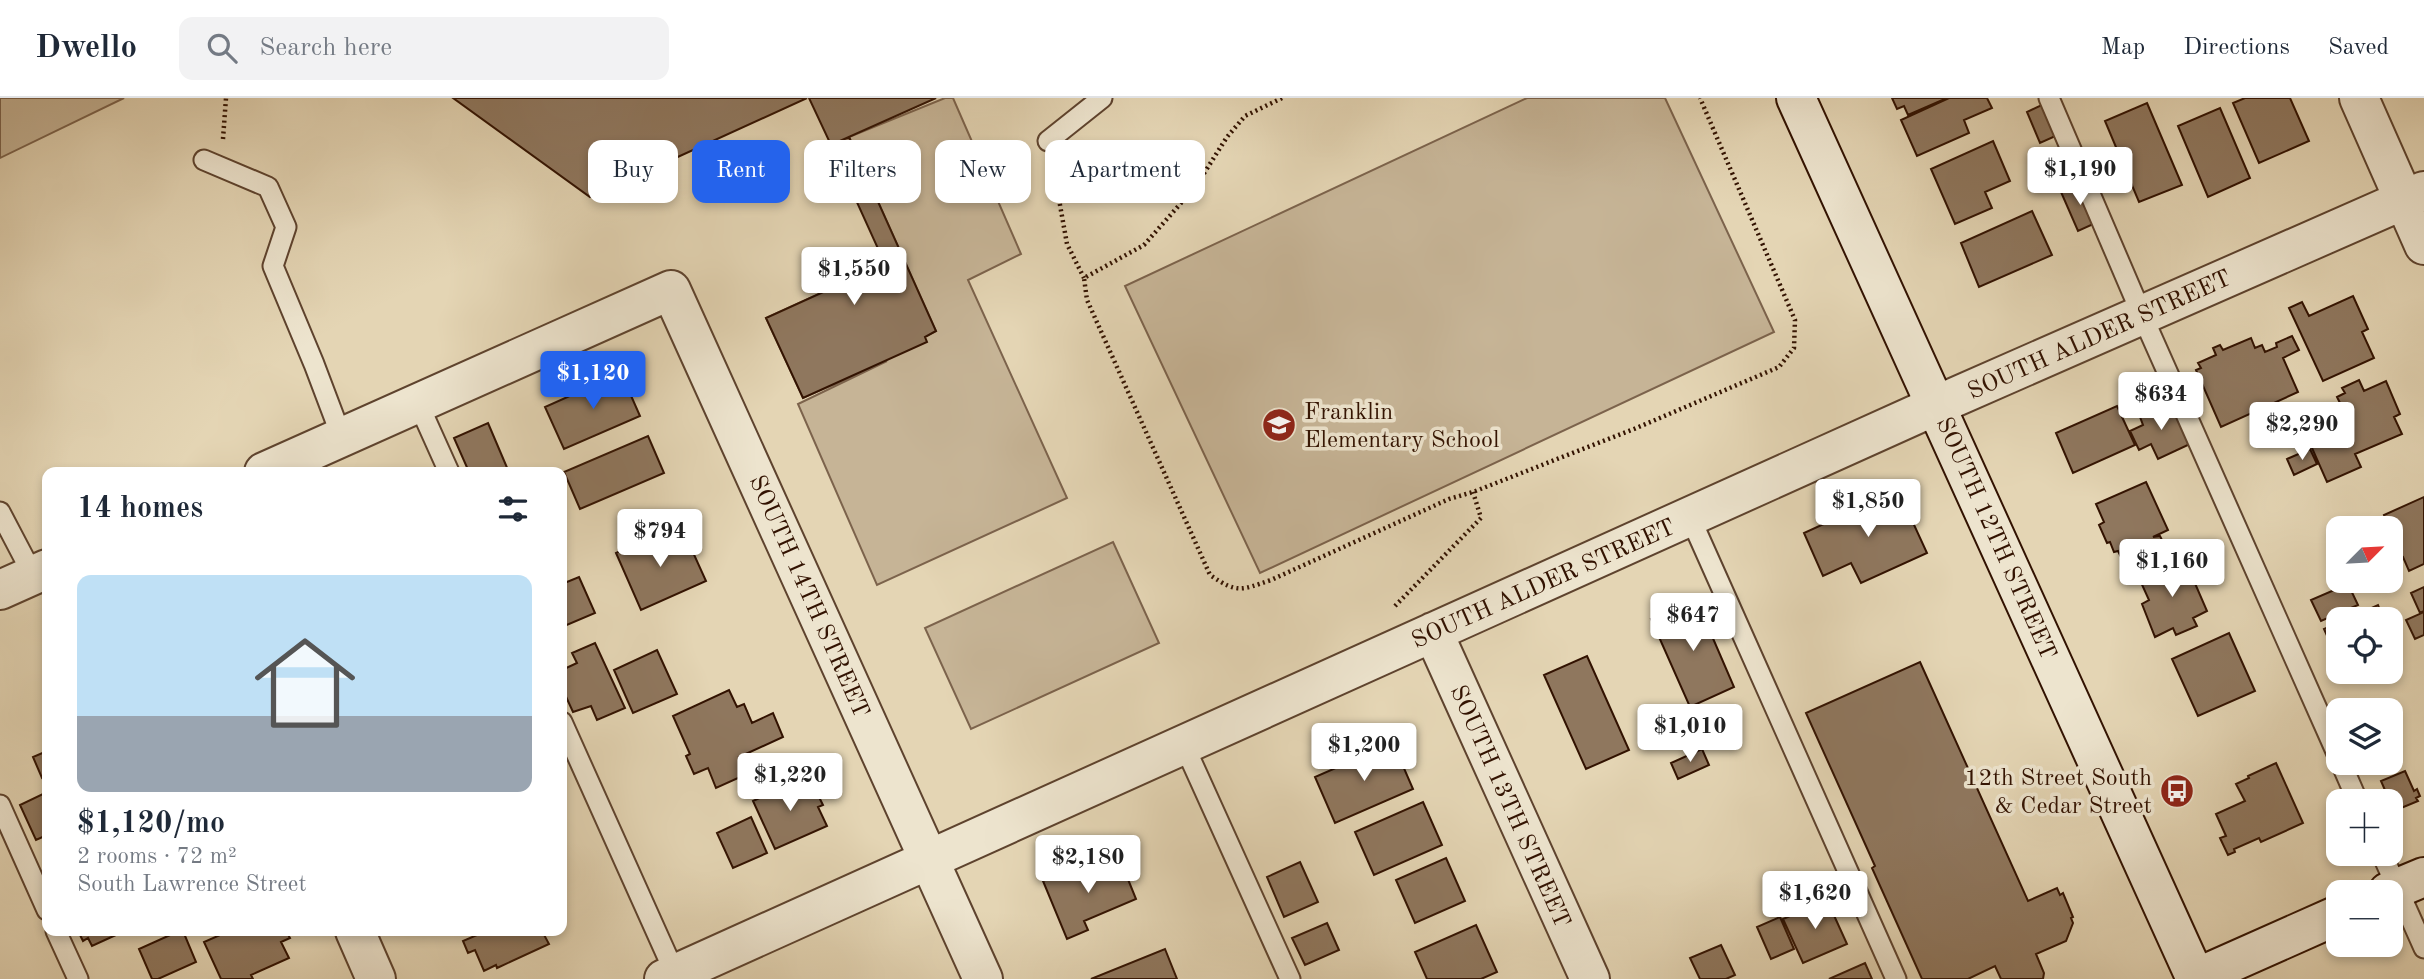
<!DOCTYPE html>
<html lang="en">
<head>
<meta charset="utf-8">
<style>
	:root { --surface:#fff; --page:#f2f2f3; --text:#1f2937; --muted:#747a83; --line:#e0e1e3; --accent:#2563eb }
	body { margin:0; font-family:"Old Standard TT",serif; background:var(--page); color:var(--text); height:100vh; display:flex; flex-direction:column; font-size:26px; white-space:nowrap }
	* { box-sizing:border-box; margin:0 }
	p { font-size:23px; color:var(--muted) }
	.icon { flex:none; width:38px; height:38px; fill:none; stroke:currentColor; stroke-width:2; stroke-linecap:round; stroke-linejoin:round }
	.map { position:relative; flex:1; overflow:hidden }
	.panel { position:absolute; left:42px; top:369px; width:525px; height:469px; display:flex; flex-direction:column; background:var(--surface); border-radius:14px; box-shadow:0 4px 10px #0003 }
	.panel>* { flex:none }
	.banner { position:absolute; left:588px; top:42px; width:665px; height:63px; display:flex; gap:14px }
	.needle { width:46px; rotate:66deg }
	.fabs { position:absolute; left:2326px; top:418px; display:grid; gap:14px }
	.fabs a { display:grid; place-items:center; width:77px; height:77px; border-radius:14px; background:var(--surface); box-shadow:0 4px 10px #0003; font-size:35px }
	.price { position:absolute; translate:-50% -60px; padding:0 16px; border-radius:7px; background:#fff; color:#222; font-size:23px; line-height:46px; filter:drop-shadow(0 2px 4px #0008) }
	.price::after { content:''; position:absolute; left:50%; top:42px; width:21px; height:16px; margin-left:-10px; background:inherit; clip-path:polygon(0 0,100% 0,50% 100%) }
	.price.active { background:var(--accent); color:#fff }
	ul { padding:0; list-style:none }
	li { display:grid; align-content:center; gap:14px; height:371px; padding:0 35px }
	li span { display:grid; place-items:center; height:217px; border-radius:14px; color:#555 }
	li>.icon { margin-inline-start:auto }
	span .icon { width:126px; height:126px; fill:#fffc; stroke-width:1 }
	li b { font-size:30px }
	h2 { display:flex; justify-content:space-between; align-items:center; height:84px; padding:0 35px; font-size:30px }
	.chip { padding:0 24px; border-radius:14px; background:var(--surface); box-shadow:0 4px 10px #0003; font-size:24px; line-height:63px }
	.chip.active { background:var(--accent); color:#fff }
	header { display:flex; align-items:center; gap:42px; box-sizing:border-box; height:98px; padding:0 35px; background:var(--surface); border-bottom:2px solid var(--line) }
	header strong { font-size:33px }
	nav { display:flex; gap:38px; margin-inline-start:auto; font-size:24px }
	.search { width:490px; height:63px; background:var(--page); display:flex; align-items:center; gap:18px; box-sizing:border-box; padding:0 24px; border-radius:14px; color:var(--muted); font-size:26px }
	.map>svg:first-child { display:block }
	.green { fill:#c6b496; stroke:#7c634c; stroke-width:2 }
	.building { fill:#8f775e; stroke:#321201; stroke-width:2 }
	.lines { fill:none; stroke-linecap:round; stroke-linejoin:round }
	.lane-casing { stroke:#5e432e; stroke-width:23 }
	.street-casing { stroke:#5e432e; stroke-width:42 }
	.secondary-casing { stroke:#321201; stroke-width:42 }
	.path { stroke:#321201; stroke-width:4.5; stroke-dasharray:2 3.5; stroke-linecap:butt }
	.lane { stroke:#ede4ce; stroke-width:19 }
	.street { stroke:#ede4ce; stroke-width:38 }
	.secondary { stroke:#ede4ce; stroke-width:38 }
	.labels { text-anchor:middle; stroke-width:7; stroke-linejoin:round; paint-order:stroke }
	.street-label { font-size:24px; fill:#321201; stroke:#ede4ce }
	.poi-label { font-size:24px; fill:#321201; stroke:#ede4ce; text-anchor:start }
</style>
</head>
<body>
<header>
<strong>Dwello</strong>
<div class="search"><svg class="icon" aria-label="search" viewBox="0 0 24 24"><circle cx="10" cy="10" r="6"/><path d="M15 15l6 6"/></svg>Search here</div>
<nav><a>Map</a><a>Directions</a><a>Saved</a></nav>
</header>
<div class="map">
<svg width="2424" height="881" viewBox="0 0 2424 881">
	<rect width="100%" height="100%" fill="#e4d5b4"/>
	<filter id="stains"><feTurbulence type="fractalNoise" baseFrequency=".00286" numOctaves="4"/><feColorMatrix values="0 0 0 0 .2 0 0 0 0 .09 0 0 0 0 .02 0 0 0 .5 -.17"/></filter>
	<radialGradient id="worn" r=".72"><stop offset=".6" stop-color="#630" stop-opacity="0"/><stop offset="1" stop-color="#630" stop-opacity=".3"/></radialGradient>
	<path class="green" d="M0 0H124L0 60Z
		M945 0H953L1021 156 968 182 1067 400 877 487 798 306 887 263 803 300 766 220 891 163 926 238 936 233 849 39Z
		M1527 0H1665L1774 234 1260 475 1125 188Z
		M1113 444 1159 545 971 631 925 530Z"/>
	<path class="building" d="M453 0H807L590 99Z
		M809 0H936L831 47Z
		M1892 0H1947L1908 17 1904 8 1897 11Z
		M1949 0H1987L1992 10 1964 22 1969 35 1917 58 1901 22Z
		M2245 0H2290L2309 43 2259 65 2233 5Z
		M2046 5 2060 36 2040 45 2027 14Z
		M2147 5 2182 87 2139 104 2105 23Z
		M2220 10 2250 80 2208 99 2178 28Z
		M849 39 936 233 925 239 927 244 803 300 766 220 885 166 831 47Z
		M1993 43 2010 83 1985 94 1992 110 1955 126 1931 71Z
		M2083 84 2100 123 2078 133 2061 94Z
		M2032 113 2052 157 1979 189 1961 145Z
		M2353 198 2368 231 2362 234 2374 260 2323 283 2289 210 2302 204 2309 218Z
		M2292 238 2299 252 2283 260 2298 294 2221 329 2196 272 2201 270 2198 265 2216 257 2213 250 2220 247 2223 252 2251 240 2255 250 2262 247 2265 254 2277 249 2276 245Z
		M621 275 640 318 564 351 545 309Z
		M2359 282 2364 293 2386 283 2400 316 2394 319 2402 336 2355 356 2361 369 2327 384 2308 341 2340 327 2332 308 2340 305 2337 299 2345 295 2342 290Z
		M2171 305 2190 346 2158 361 2151 346 2139 352 2130 333 2143 327 2140 319Z
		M2117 308 2135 347 2073 375 2056 335Z
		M488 325 508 372 502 374H469L454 340Z
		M648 338 664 375 580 411 564 374Z
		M2310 351 2317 366 2294 377 2287 361Z
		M2146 384 2168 432 2153 439 2160 438 2163 444 2157 447 2160 452 2125 467 2118 453 2114 454 2110 444 2107 445 2099 427 2104 424 2096 406Z
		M1898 392 1927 455 1861 485 1851 465 1823 478 1804 435Z
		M2424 399V466L2409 473 2403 459 2395 462 2390 451 2398 447 2384 417Z
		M666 432 673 448 687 441 706 483 641 512 616 455Z
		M2184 460 2207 513 2193 520 2197 528 2176 537 2173 530 2155 539 2142 506 2149 502 2139 480Z
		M579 479 595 515 562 529V486Z
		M2348 486 2358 507 2321 523 2311 502Z
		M2424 489V513L2420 515 2411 495Z
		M1696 501 1734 589 1690 609 1651 521Z
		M2378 507 2384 522H2345Z
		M2424 514V537L2415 541 2406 522Z
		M2338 525V549L2333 551 2324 531Z
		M2229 535 2255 593 2198 618 2172 561Z
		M595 545 625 610 597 622 591 608 573 614 562 590V572L577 565 572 555Z
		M657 552 677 596 633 615 614 572Z
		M1587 558 1629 652 1586 671 1544 577Z
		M1920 564 2028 803 2057 790 2060 797 2063 795 2073 819 2071 820 2073 825 2066 843 2036 856 2044 875 2043 881H2001L1995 868 1968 881H1922L1872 770 1875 768 1806 615Z
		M729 592 737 609 744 606 752 625 773 615 783 639 739 659 747 676 716 690 708 670 694 676 686 658 690 656 673 618Z
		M1393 645 1413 691 1335 725 1315 679Z
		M1702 651 1709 667 1678 681 1671 665Z
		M47 653V678L42 680 33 659Z
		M2276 665 2303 725 2261 744 2259 740 2234 751 2235 754 2228 757 2220 740 2226 738 2216 716 2245 703 2236 686 2249 680 2248 678Z
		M2405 673 2414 693 2417 691 2420 698 2416 700 2418 703 2394 713 2381 683Z
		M805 679 814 699 818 697 823 707 818 709 827 728 775 751 753 703Z
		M47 694V737L36 742 20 707Z
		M1423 704 1442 747 1374 777 1355 734Z
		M751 719 767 755 733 770 717 735Z
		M1446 760 1465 803 1415 825 1396 782Z
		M1121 764 1136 801 1084 823 1088 832 1067 841 1043 783 1074 770 1077 776 1100 766 1102 771Z
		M1300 764 1318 804 1284 819 1267 779Z
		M1827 802 1847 846 1803 865 1783 821Z
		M1780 819 1794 851 1771 861 1757 829Z
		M1327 825 1339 852 1305 867 1292 840Z
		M1476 827 1497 874 1481 881H1427L1415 854Z
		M83 833H118V836L92 848 88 840 83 843 79 835Z
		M179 833H183L196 864 158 881H152L139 851Z
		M229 833 234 836 241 833H286L290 840 281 844 289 860 251 877 253 881H221L204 844Z
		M475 833H542L549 846 497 870 496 867 484 873 475 852 468 855 463 843 477 837Z
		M1721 847 1735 877 1726 881H1700L1690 860Z
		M1165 851 1177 881H1091Z
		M1865 865 1872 881H1829Z"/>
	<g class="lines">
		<g class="lane-casing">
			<path id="lane" d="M2049 0 2142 217 2338 658
				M1048 43 1102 0
				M204 62 268 89 286 129 273 168 314 266 342 340
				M418 305 449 374
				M0 414 33 477
				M1690 419 1896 881
				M562 624 677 880
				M1184 647 1290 881
				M2341 665 2358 704
				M0 707 47 812
				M2382 756 2424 850
				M56 833 78 881"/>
		</g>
		<g class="street-casing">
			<path id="street" d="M2359 0 2424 147
				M264 374 671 192 983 881
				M0 492 47 471
				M1433 534 1590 881
				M355 833 376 881
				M664 881 1937 307 2424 93"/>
		</g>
		<g class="secondary-casing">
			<path id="secondary" d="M1796 0 2196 881
				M2388 794 2424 779
				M2194 881 2338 817"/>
		</g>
		<path class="path" d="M1282 0 1245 18 1227 39 1196 88 1144 147 1084 180 1087 202 1210 477C1238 496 1241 492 1271 482L1449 401 1473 394 1634 331 1779 269 1794 250 1795 222 1700 0
			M223 41 226 0
			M1053 68 1067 146 1084 180
			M1395 508 1481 420 1473 394"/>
		<use href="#lane" class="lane"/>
		<use href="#street" class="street"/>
		<use href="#secondary" class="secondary"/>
	</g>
	<defs>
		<g id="school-disc" transform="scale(1.75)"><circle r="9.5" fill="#8f2418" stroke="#ede4ce"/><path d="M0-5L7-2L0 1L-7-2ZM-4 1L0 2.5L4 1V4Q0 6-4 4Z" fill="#fff"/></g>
		<g id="bus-disc" transform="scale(1.75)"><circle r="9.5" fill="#8f2418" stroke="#ede4ce"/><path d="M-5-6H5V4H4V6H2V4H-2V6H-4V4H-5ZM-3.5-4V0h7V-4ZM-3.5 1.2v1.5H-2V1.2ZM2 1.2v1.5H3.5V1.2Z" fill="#fff"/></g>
	</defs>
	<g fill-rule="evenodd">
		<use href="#school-disc" x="1279" y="327"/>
		<use href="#bus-disc" x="2177" y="693"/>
	</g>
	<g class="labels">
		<g class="street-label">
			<text transform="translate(2099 236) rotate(-24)" y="8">SOUTH ALDER STREET</text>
			<text transform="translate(1997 440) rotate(66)" y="8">SOUTH 12TH STREET</text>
			<text transform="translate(1543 485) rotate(-24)" y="8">SOUTH ALDER STREET</text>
			<text transform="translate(810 498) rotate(66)" y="8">SOUTH 14TH STREET</text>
			<text transform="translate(1511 708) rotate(66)" y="8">SOUTH 13TH STREET</text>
		</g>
		<g class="poi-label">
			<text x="1304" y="321">Franklin<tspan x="1304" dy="28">Elementary School</tspan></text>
			<text x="2152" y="687" text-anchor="end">12th Street South<tspan x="2152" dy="28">&amp; Cedar Street</tspan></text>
		</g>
	</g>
	<rect width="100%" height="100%" filter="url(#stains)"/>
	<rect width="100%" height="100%" fill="url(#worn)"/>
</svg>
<div class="fabs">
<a><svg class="needle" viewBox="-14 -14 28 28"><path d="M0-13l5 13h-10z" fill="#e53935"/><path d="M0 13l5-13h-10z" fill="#747a83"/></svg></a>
<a><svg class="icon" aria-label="locate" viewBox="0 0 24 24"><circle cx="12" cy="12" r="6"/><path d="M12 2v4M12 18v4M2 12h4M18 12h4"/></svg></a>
<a><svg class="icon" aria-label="layers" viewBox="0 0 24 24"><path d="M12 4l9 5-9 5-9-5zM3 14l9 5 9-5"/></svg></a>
<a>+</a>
<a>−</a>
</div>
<b class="price" style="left:2080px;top:109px">$1,190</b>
<b class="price" style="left:854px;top:209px">$1,550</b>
<b class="price active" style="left:593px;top:313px">$1,120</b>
<b class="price" style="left:2161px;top:334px">$634</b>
<b class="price" style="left:2302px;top:364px">$2,290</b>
<b class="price" style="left:1868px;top:441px">$1,850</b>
<b class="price" style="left:660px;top:471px">$794</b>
<b class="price" style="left:2172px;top:501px">$1,160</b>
<b class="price" style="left:1693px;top:555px">$647</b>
<b class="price" style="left:1690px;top:666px">$1,010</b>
<b class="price" style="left:1364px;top:685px">$1,200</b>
<b class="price" style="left:790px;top:715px">$1,220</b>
<b class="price" style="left:1088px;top:797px">$2,180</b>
<b class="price" style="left:1815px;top:833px">$1,620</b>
<div class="banner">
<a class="chip">Buy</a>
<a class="chip active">Rent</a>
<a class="chip">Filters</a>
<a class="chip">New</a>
<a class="chip">Apartment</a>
</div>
<section class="panel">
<h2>14 homes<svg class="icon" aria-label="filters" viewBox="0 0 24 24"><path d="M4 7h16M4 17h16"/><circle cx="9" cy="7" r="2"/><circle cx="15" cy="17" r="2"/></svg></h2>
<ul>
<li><span style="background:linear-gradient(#bfe0f5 65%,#9aa5b1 0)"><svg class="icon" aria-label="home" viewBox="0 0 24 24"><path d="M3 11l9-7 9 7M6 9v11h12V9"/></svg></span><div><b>$1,120/mo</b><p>2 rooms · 72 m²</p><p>South Lawrence Street</p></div></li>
</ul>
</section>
</div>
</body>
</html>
